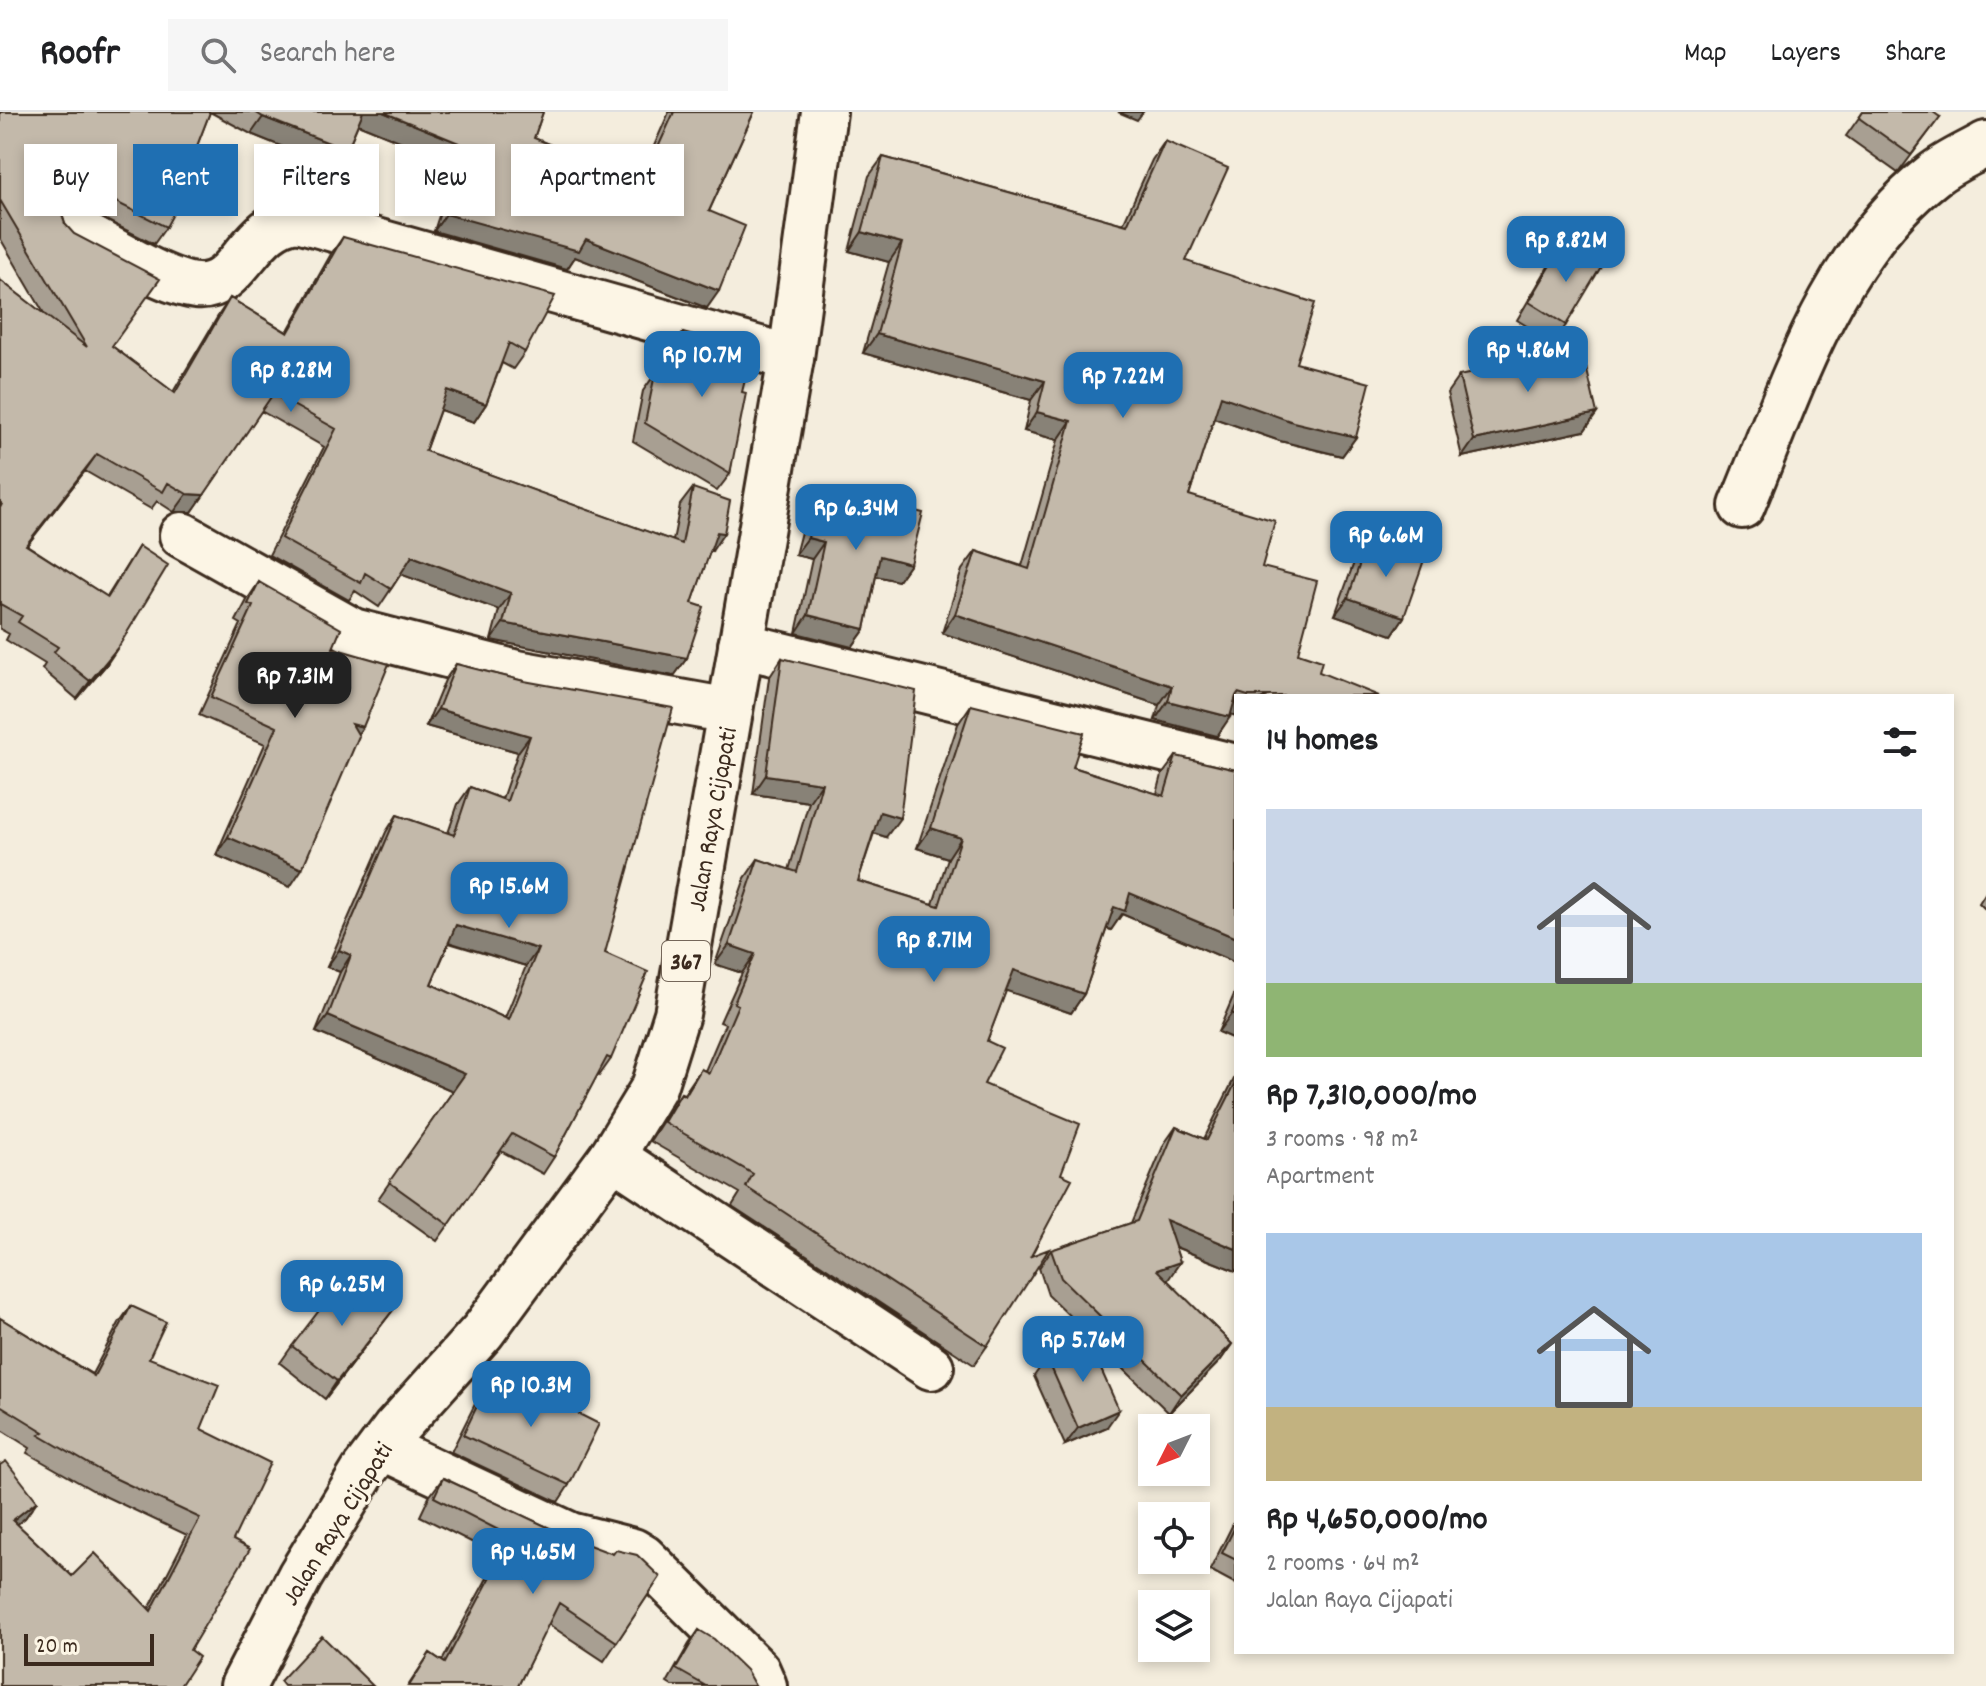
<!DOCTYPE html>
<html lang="en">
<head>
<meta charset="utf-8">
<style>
	:root { --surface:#fff; --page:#f6f6f6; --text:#202124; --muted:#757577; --line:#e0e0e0; --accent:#1f6fb2 }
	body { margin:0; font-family:Dekko,sans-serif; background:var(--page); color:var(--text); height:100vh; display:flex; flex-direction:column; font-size:30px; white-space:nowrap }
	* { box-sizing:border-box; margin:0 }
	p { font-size:26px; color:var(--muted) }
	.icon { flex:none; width:44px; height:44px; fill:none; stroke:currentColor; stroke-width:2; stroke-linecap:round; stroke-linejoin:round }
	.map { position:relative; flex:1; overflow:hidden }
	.sheet { position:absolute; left:1234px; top:582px; width:720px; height:960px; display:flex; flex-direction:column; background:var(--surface); border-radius:0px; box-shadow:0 4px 12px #0003 }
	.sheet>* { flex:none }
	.hud { position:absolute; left:24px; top:32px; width:760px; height:72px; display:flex; gap:16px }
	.needle { width:52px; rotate:228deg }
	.tools { position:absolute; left:1138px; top:1302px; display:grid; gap:16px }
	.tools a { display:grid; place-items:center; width:72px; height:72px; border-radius:0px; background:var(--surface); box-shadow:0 4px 12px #0003; font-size:40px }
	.scale { position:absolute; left:24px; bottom:20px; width:130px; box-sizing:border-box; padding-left:8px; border:4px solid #3b2a1e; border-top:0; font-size:22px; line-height:28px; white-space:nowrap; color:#3b2a1e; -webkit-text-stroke:6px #fcf5e5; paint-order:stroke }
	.price { position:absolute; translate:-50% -68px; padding:0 18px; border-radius:16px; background:var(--accent); color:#fff; font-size:26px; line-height:52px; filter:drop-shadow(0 2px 4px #0008) }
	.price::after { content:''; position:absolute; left:50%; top:48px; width:24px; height:18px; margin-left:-12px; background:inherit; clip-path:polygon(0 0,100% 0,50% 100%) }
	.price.active { background:#222; color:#fff }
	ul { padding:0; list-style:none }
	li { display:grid; align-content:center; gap:16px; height:424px; padding:0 32px }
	li span { display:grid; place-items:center; height:248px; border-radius:0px; color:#555 }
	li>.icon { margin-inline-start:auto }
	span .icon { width:144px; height:144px; fill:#fffc; stroke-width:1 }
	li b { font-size:34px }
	h2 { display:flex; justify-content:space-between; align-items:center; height:96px; padding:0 32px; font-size:34px }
	.pill { padding:0 28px; border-radius:0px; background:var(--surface); box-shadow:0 4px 12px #0003; font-size:28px; line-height:72px }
	.pill.active { background:var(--accent); color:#fff }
	header { display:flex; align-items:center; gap:48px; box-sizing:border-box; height:112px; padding:0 40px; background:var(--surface); border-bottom:2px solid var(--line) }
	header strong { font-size:38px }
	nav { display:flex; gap:44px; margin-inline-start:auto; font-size:28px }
	.search { width:560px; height:72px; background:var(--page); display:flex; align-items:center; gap:20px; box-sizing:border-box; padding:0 28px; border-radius:0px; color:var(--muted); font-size:30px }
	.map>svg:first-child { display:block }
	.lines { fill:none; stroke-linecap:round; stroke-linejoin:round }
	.minor-casing { stroke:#3b2a1e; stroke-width:50 }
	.major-casing { stroke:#3b2a1e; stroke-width:50 }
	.minor { stroke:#fcf5e5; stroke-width:44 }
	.major { stroke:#fcf5e5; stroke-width:44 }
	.wall { fill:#a89f92; stroke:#3b2a1e; stroke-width:2; fill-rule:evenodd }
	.shaded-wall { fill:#888277; stroke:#3b2a1e; stroke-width:2 }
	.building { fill:#c3b9aa; stroke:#3b2a1e; stroke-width:2; fill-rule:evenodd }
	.labels { text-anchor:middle; stroke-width:6; stroke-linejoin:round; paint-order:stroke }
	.shield { fill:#fcf5e5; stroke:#75675a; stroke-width:2 }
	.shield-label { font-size:24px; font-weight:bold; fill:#3b2a1e }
	.street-label { font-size:26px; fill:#3b2a1e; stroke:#fcf5e5 }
</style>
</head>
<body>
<header>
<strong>Roofr</strong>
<div class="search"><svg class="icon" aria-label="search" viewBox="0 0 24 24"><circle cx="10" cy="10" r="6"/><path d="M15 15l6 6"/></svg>Search here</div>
<nav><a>Map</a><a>Layers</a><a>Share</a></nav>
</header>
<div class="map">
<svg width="1986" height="1574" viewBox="0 0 1986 1574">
	<rect width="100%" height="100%" fill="#f4eddd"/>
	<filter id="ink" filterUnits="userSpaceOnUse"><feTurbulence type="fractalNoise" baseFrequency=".0125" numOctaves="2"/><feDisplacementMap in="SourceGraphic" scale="16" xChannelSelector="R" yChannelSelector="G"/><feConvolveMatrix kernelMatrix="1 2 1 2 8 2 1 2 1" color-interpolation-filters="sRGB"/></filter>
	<g filter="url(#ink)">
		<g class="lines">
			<g class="minor-casing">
				<path id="minor" d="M74 117C105 133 164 171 196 174 240 179 248 111 298 107L791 246
					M1742 394C1790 279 1831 143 1933 63 1949 50 1969 42 1986 32
					M182 423 353 519 517 561 730 599
					M741 533 1236 655
					M612 1044 931 1255
					M382 1335 570 1423 633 1439 643 1445 757 1558 764 1574"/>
			</g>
			<g class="major-casing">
				<path id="major" d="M243 1574 300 1464 365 1357 395 1317 483 1219 612 1044 654 975 677 902 730 599 791 246 824 0"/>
			</g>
			<use href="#minor" class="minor"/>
			<use href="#major" class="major"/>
		</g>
		<path class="wall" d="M0 0H543L534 26 638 70 669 0H754L709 99 707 196 575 145 567 157 434 119 456 52 358 12 347 38 335 56 251 22 210 0 166 115 154 132 74 92 62 96 61 99 65 112 112 234 173 280 218 204 230 186 287 220 331 142 343 125 525 240 513 257 502 251 486 292 474 310 440 298 425 339 673 429 680 393 693 376 712 439H710L692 491 687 546 674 564 491 528 499 498 401 462 379 495 355 479 349 488 269 443 324 335 261 299 192 400H174L157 389 151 397 85 359 27 433 107 485 139 434 107 552 77 587 42 557 45 552 6 528 9 522 0 517V168L45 203 0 126Z
			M1863 0 1940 5 1898 61 1846 24Z
			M1165 29 1186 149 1296 251 1356 325 1342 344 1280 329 1214 306 1189 383 1262 455 1298 541 1319 560 1231 602 1217 624 1155 608 1159 593 942 521 962 458 976 439 1022 454 1058 328 1024 319 1031 288 863 241 889 150 849 139 869 64 883 45 1123 112 1152 48Z
			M1565 130 1566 213 1554 231 1517 208 1552 148Z
			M683 221 742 280 730 362 717 379 633 329 643 279 655 262 664 264 671 238Z
			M1459 264 1597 301 1584 319 1462 345 1447 281Z
			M820 375 910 452 898 469 876 464 865 517 852 535 796 521 812 447 795 443 808 393Z
			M1368 428 1404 505 1392 523 1335 503 1356 445Z
			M259 470 333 536 358 622 290 775 216 743 265 632 199 603 241 512 236 509 247 488Z
			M782 546 886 725 874 721 858 769 933 792 948 746 917 736 958 612 971 593 1073 655 1157 682 1162 663 1176 644 1236 658V851L1122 802 1111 818 1107 816 1084 882 1071 901 1006 878 987 929 984 972 1061 1062 1031 1144 987 1234 974 1253 732 1094 740 1081 650 1029 681 981 684 982 701 957 705 959 725 912 720 910 742 861 715 852 745 766 758 747 789 758 809 690 753 682 769 566Z
			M456 552 524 569 605 841 611 947 599 964 597 963 554 1045 543 1062 501 1039 437 1129 378 1087 453 979 316 920 340 860 327 855 386 720 397 703 448 721 458 692 470 675 502 687 518 640 426 614 445 568ZM449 831 526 854 505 906 431 872Z
			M1986 780V798L1979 791Z
			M1236 878V928L1218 920Z
			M1236 963V1159L1175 1135 1180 1150 1167 1168 1232 1232 1220 1249 1169 1301 1048 1183 1039 1156 1051 1138 1131 1111 1164 1032 1176 1015 1204 1027Z
			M131 1194 149 1246 201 1317 233 1428 190 1538 0 1574V1353L37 1389 25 1406 17 1412 72 1464 149 1497 187 1423 96 1380 27 1341 30 1336 0 1317V1206L92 1262 119 1211Z
			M393 1198 325 1287 280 1251 292 1234Z
			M1047 1246 1107 1315 1065 1333 1034 1264Z
			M494 1259 569 1373 558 1390 451 1340 483 1276Z
			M443 1366 573 1427 660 1465 604 1549 548 1512 518 1574H408L430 1541 442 1549 499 1444 420 1404 429 1385Z
			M1236 1406V1472L1210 1458Z
			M699 1518 755 1574H672L667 1571 689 1532Z"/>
		<path class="shaded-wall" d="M361 0H383L469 35 456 52 353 10Z
			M1118 0H1143L1137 8Z
			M263 5 347 38 335 56 251 22Z
			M86 75 74 92 60 96 64 88 73 79Z
			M446 102 586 127 719 179 707 196 575 145 567 157 434 119Z
			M862 120 902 131 889 150 849 139Z
			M877 222 1045 269 1031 288 863 241Z
			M447 278 486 292 474 310 435 296Z
			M1221 284 1356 325 1342 344 1280 329 1208 304Z
			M1037 300 1071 309 1058 328 1024 319Z
			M1597 301 1584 319 1462 345 1474 328Z
			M97 342 85 359 14 450 26 433Z
			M187 382 204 383 192 400H174Z
			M717 420 724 421 712 439 705 437Z
			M808 426 824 430 812 447 795 443Z
			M412 444 511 481 499 498 400 462Z
			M880 444 910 452 898 469 867 462Z
			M1348 486 1404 505 1392 523 1335 503Z
			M955 502 1172 574 1159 593 942 521Z
			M808 503 865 517 852 535 796 521Z
			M503 511 687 546 674 564 491 528Z
			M119 534 107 552 77 587 90 569Z
			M1236 584V604L1225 600Z
			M1168 589 1230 605 1217 624 1155 608Z
			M438 597 530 624 518 640 426 614Z
			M352 612 363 615 350 632Z
			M766 663 822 671 809 690 753 682Z
			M880 700 900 706 886 725 867 719Z
			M931 716 961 726 948 746 917 736Z
			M228 725 302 757 290 775 216 743Z
			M1130 781 1236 826V851L1122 802 1111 818 1100 814 1114 795Z
			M456 813 538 837 526 854 445 829Z
			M729 833 755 842 742 861 715 852Z
			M339 838 351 843 340 860 327 855Z
			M1014 858 1084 882 1071 901 1001 877Z
			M1232 901 1236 903V928L1218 920Z
			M328 904 465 962 453 979 316 920Z
			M1166 1108 1236 1137V1159L1153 1126Z
			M1180 1150 1168 1168 1144 1176 1157 1158Z
			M393 1198 380 1215 325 1287 337 1269Z
			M1232 1232 1220 1249 1169 1301 1181 1283Z
			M1119 1298 1107 1315 1065 1333 1078 1316Z
			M37 1389 25 1406 1 1425 13 1408Z"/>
		<path class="building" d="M0 0H210L190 52 198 56 166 115 86 75 73 79 64 88 61 99 65 112 74 122 160 167 112 234 175 281 230 186 288 221 343 125 555 184 525 240 509 231 486 292 447 278 425 339 682 432 693 376 730 389 724 421 717 420 692 491 704 495 687 546 503 511 511 481 412 444 391 477 365 461 361 471 281 426 336 317 273 282 204 383 187 382 168 371 163 380 97 342 26 433 108 485 139 434 168 453 119 534 90 569 54 540 58 535 18 510 22 504 0 492V396L2 392 0 390V168L87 235 0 88Z
			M255 0H363L347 38 263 5Z
			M383 0H543L534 26 642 71 674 0H754L709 99 745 114 719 179 586 127 579 139 446 102 469 35Z
			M1863 0H1933L1940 5 1911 43 1859 6Z
			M1165 29 1228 56 1186 149 1315 191 1296 251 1370 271 1356 325 1293 310 1221 284 1189 383 1275 409 1262 455 1317 469 1298 541 1322 549 1319 560 1379 584H1248L1238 581 1236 584 1230 605 1168 589 1172 574 955 502 976 439 1029 457 1071 309 1037 300 1045 269 877 222 902 131 862 120 883 45 1127 113Z
			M1565 130 1602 153 1566 213 1529 190Z
			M683 221 752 240 742 280 746 281 730 362 645 311 655 262 671 265Z
			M1582 237 1597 301 1474 328 1459 264Z
			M820 375 923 401 910 452 880 444 865 517 808 503 824 430 808 426Z
			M1368 428 1424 448 1404 505 1348 486Z
			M259 470 341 517 333 536 389 552 363 615 352 612 359 624 302 757 228 725 277 615 211 585 253 494 248 492Z
			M782 546 916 579 900 706 880 700 858 769 939 794 961 726 931 716 971 593 1084 621 1073 655 1164 684 1176 644 1236 658V826L1130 781 1125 799 1114 795 1084 882 1014 858 987 929 1002 936 984 972 1080 1012 1061 1062 1072 1067 1031 1144 1049 1137 987 1234 746 1075 753 1062 664 1010 681 981 685 984 701 957 709 961 738 893 734 891 755 842 729 833 758 747 797 760 822 671 766 663Z
			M456 552 524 569 673 596 605 841 648 860 611 947 607 945 554 1045 512 1022 449 1113 389 1070 465 962 328 904 351 843 339 838 397 703 454 723 470 675 507 689 530 624 438 597ZM456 813 538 837 509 908 431 872Z
			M1236 891V903L1232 901Z
			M1236 970V1137L1166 1108 1180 1150 1157 1158 1232 1232 1181 1283 1061 1166 1051 1138 1137 1109 1176 1015 1207 1028Z
			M347 1162 393 1198 337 1269 292 1234Z
			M131 1194 166 1210 149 1246 219 1273 201 1317 270 1351 233 1428 250 1437 190 1538 199 1545 180 1574H0V1353L6 1349 37 1389 13 1408 72 1464 95 1441 151 1499 200 1406 108 1363 39 1323 44 1320 0 1293V1206L94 1264Z
			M1088 1228 1119 1298 1078 1316 1047 1246Z
			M494 1259 599 1312 569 1373 463 1323Z
			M443 1366 573 1427 613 1442 616 1438 637 1443 660 1465 617 1530 559 1491 518 1574H409L430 1541 445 1551 512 1425 434 1385Z
			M1236 1413V1448L1222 1441Z
			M699 1518 714 1527 746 1558 755 1574H706L676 1557Z
			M322 1524 373 1574H284L280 1569Z"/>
	</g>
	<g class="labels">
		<rect class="shield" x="662" y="829" width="48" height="40" rx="6"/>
		<g class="shield-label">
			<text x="686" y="857">367</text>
		</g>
		<g class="street-label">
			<text transform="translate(711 707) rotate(-80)" y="9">Jalan Raya Cijapati</text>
			<text transform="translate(336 1411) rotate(-58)" y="9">Jalan Raya Cijapati</text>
		</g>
	</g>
</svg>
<div class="tools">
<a><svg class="needle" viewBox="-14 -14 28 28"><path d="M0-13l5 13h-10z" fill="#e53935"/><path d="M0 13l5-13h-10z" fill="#757577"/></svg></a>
<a><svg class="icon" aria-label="locate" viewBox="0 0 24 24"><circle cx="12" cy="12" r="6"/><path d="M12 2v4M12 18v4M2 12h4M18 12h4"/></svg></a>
<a><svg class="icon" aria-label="layers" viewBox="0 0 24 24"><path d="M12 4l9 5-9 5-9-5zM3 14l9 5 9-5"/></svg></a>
</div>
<div class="scale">20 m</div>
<b class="price" style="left:1566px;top:172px">Rp 8.82M</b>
<b class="price" style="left:1528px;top:282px">Rp 4.86M</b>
<b class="price" style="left:702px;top:287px">Rp 10.7M</b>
<b class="price" style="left:291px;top:302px">Rp 8.28M</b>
<b class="price" style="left:1123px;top:308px">Rp 7.22M</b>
<b class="price" style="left:856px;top:440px">Rp 6.34M</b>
<b class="price" style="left:1386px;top:467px">Rp 6.6M</b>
<b class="price active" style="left:295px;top:608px">Rp 7.31M</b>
<b class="price" style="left:509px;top:818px">Rp 15.6M</b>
<b class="price" style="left:934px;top:872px">Rp 8.71M</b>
<b class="price" style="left:342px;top:1216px">Rp 6.25M</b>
<b class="price" style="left:1083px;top:1272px">Rp 5.76M</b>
<b class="price" style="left:531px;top:1317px">Rp 10.3M</b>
<b class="price" style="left:533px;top:1484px">Rp 4.65M</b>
<div class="hud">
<a class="pill">Buy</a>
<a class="pill active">Rent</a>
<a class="pill">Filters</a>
<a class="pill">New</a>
<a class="pill">Apartment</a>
</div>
<section class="sheet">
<h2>14 homes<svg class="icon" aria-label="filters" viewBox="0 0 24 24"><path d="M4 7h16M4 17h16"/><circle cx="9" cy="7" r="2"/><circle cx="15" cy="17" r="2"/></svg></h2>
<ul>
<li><span style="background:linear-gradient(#c9d6e8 70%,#8fb573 0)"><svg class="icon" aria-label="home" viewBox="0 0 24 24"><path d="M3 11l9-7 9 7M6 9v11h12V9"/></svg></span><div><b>Rp 7,310,000/mo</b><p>3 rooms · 98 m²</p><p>Apartment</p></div></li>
<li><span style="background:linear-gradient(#a9c7e8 70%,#c2b280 0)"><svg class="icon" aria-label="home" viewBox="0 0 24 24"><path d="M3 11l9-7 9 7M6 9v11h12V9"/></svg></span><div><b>Rp 4,650,000/mo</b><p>2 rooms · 64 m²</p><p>Jalan Raya Cijapati</p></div></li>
</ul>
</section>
</div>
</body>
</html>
